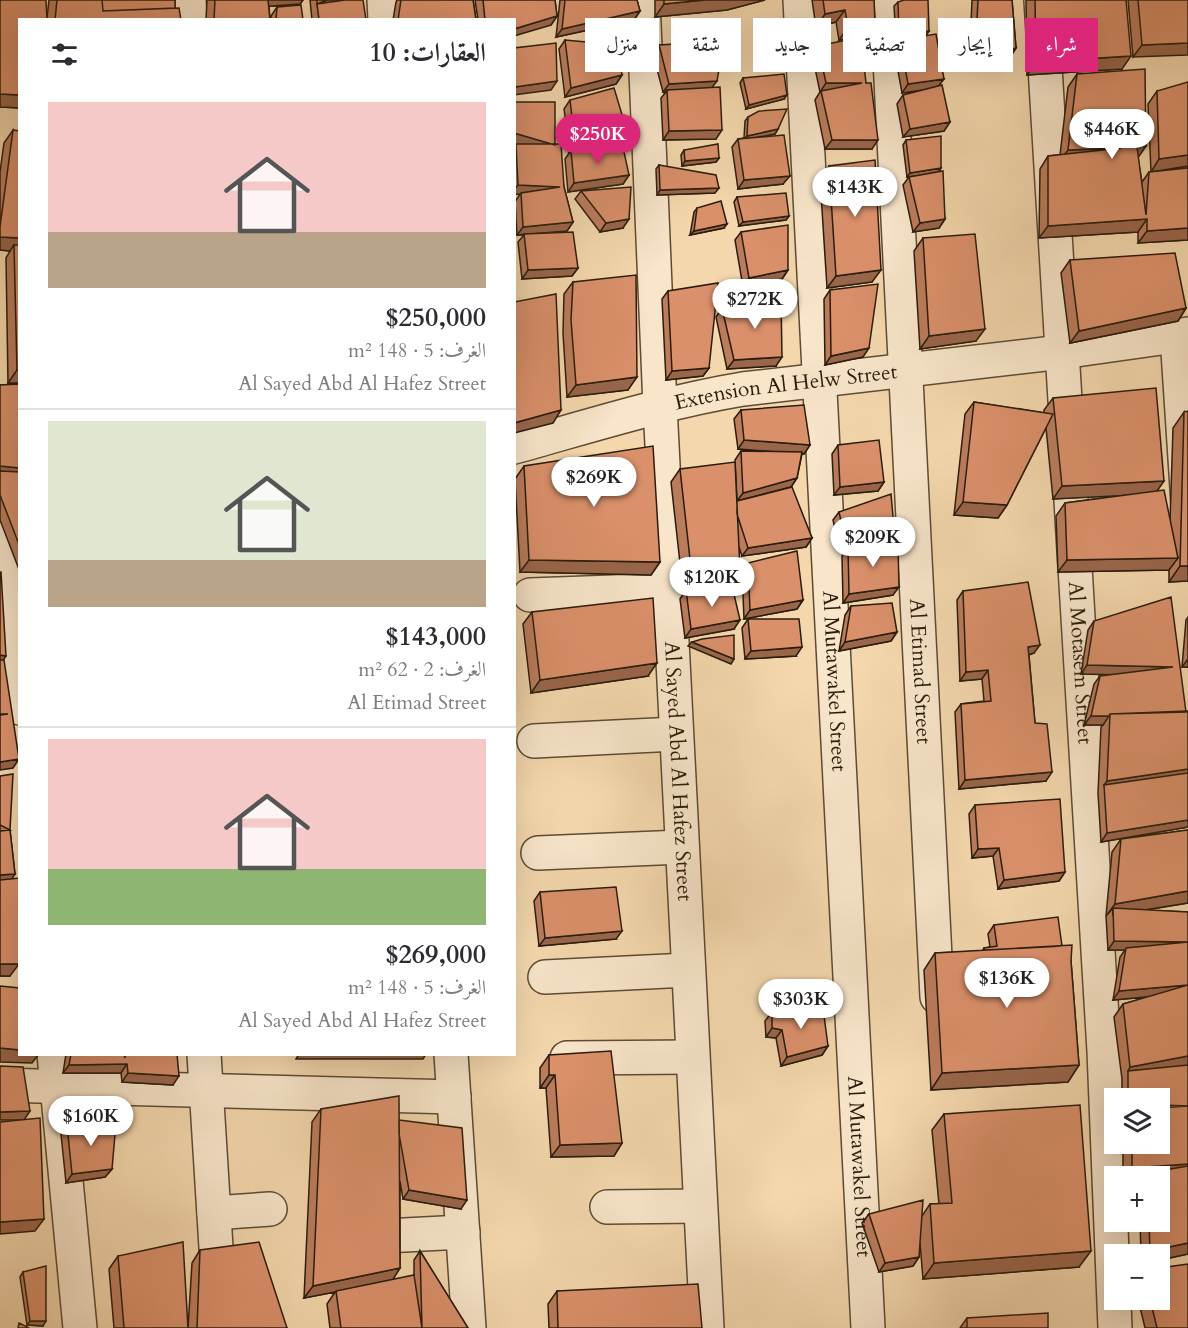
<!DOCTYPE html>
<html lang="ar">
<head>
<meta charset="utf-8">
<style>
	:root { --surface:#fff; --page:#f2f2f3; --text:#2b2b33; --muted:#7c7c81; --line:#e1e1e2; --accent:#db2777 }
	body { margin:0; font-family:Cardo,Amiri,serif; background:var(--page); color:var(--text); direction:rtl; height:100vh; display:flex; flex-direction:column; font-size:22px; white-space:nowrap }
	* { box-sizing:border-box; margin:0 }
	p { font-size:20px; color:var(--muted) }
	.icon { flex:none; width:33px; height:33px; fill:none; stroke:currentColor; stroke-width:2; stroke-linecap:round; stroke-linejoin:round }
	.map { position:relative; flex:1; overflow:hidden; direction:ltr }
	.sheet { position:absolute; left:18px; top:18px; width:498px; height:1038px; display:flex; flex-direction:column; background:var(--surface); border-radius:0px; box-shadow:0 6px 24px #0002; direction:rtl }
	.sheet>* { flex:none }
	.guide { position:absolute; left:534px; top:18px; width:564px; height:54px; direction:rtl; display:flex; gap:12px }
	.tools { position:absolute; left:1104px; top:1088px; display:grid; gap:12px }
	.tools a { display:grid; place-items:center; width:66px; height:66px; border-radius:0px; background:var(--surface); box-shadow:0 6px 24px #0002; font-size:30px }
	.price { position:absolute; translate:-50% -51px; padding:0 14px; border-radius:21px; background:#fff; color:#222; font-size:20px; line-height:39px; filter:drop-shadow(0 2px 3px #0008) }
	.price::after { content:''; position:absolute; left:50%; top:36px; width:18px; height:14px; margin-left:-9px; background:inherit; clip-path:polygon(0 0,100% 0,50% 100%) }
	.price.active { background:var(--accent); color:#fff }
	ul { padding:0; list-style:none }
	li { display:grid; align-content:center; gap:12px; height:318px; padding:0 30px }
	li+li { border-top:2px solid var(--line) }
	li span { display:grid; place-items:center; height:186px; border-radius:0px; color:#555 }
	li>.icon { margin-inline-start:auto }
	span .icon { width:108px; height:108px; fill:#fffc; stroke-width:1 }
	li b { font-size:26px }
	h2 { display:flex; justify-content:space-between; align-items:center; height:72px; padding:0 30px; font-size:26px }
	.chip { padding:0 21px; border-radius:0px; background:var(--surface); box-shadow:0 6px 24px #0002; font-size:21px; line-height:54px }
	.chip.active { background:var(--accent); color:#fff }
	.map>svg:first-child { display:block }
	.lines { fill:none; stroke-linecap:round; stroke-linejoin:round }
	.minor-casing { stroke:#5c4b34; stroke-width:36 }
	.minor { stroke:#f8e5ca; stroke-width:33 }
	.wall { fill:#bb7c5c; stroke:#2a1c0c; stroke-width:1.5 }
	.shaded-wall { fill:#99654b; stroke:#2a1c0c; stroke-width:1.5 }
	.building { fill:#da906b; stroke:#2a1c0c; stroke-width:1.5 }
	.labels { text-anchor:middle; stroke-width:4.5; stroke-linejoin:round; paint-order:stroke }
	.street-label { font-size:21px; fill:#2a1c0c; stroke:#f8e5ca }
</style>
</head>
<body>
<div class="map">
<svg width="1188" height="1328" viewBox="0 0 1188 1328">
	<rect width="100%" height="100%" fill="#f4d7ad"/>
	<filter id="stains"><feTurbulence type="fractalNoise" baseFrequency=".00333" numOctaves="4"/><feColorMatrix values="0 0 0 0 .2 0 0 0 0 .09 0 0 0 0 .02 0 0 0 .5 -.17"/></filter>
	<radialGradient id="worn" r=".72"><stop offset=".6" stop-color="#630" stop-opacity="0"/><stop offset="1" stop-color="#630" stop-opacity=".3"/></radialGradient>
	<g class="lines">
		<g class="minor-casing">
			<g id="minor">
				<path d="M189 0 190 20"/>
				<path d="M384 0 385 20"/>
				<path id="s1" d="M643 0 660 406 707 1328"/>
				<path id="s2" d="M800 0 868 1328"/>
				<path id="s3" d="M887 0 937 997"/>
				<path id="s4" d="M1041 0 1104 1051 1115 1328"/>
				<path d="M1177 336 1188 504"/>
				<path d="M0 431 20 708"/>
				<path id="s5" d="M514 447C590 426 665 402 743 389L1062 352 1188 334"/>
				<path d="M530 595 669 590"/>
				<path d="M534 741 676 734"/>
				<path d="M538 853 682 847"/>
				<path d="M545 977 688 970"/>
				<path d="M54 1054 80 1328"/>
				<path d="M204 1054 221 1328"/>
				<path d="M451 1054 469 1328"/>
				<path d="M567 1058 692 1057"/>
				<path d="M0 1085 454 1097"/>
				<path d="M607 1207 700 1206"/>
				<path d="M214 1213 270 1209"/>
				<path d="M366 1218C370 1228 375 1232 385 1236L463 1232"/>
			</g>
		</g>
		<use href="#minor" class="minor"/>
	</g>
	<path class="wall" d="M0 0 47 18 49 0H175V8L181 20H20V108L0 107Z
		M207 0H303L300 4 269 6 270 20H206Z
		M310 0H342L366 20H312Z
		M397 0H473L476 20H393L396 2Z
		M475 0H555L557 16 551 25 514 20H478Z
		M560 0H637L640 11 634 20 556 37Z
		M655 0H765L727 10 655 17Z
		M812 0H874L875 23 867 36 839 40 836 22 816 27Z
		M972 0H1012L1016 48 1010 57 969 69Z
		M1026 0H1126L1122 69 1027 75Z
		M1128 0H1188L1133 57Z
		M898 2 929 31 926 35 896 39 894 6Z
		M277 7 303 20H271V16Z
		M565 40 622 75 616 84 565 97 559 49Z
		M900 40 939 85 950 122 944 131 903 137 897 104 903 95 923 90 902 93 894 49Z
		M659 45 713 87 716 139 663 140 661 98 666 92H663L653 54Z
		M818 46 872 149H825L815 100 820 92 812 54Z
		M1077 74 1138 158 1142 182 1149 172 1188 168V240L1138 243V232L1039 238 1040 169 1048 156 1060 155 1068 87Z
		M743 78 784 99 746 109 740 83Z
		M1157 91 1188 166 1151 172 1148 104Z
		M570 100 623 147 581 151 629 175 623 184 568 192 565 159 570 152 564 109Z
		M748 117 778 129 775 134 760 137 783 184 738 189 732 147 738 139 744 138 745 121Z
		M13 130 20 383H8L6 258 10 251 0 250V172L4 143Z
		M906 140 941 168 939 172 945 219 939 228 913 232 903 185 909 177H907L903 145Z
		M516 144H555L564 187 573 222 567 231 543 233 578 268 572 276 522 279 518 242 524 235H517L515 202 520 194H514V146Z
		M684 150 719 158 716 162 682 166 681 155Z
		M659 165 715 193 657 195 656 169Z
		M829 166 872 282 827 288 820 178Z
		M581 191 623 228 600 232 575 199Z
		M737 197 789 216 786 220 739 226 734 202Z
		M697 208 724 228 690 235 694 212Z
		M741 232 788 270 782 279 743 287 735 240Z
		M923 238 976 341 920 349 914 251Z
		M1070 260 1186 308 1178 321 1070 343 1061 273Z
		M573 282 628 390 567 397 563 333 564 294Z
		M830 290 863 357 825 365 824 299Z
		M668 291 709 368 703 376 666 380 662 299Z
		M722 308 776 366 727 369 716 317Z
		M20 384V572L0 520V385Z
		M1053 398 1158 490 1170 522 1173 428 1184 412 1188 581 1169 582V570L1058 572 1056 516 1065 503 1124 495 1053 499 1046 428 1007 505 998 518 954 515 965 414 974 402 1044 413V410Z
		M741 410 810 445 804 454H802L797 478 791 487 812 538 806 547 742 556 739 547 740 570 731 582 683 590 671 482 680 469 737 501 735 460 741 451 776 452 738 449 734 419Z
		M838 445 884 482 878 491 834 495 832 454Z
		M524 466 660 562 651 575 520 572 515 479Z
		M839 512 895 539 890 546 893 595 843 603 842 556 848 547H851H839L833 520Z
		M748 563 803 600 797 609 744 619 742 571Z
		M686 590 734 629 685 638 680 599Z
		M963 591 1034 653 1029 655 1035 723 1046 781 959 789 955 712 961 704 984 701 982 679 960 681 957 600Z
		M851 606 897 632 891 641 839 651 845 615Z
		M532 612 648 676 531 693 523 624Z
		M1188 617V667H1182L1186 620Z
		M748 619 796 656 745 659 742 628Z
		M1094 621 1186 712 1188 827 1101 842 1098 793 1101 727 1103 725H1084L1094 684 1100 676 1110 674H1081L1088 630Z
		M0 776 10 830 15 874 11 879 10 976H0Z
		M975 805 1065 872 1059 881 998 889 993 856 972 858 969 814Z
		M1188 830V903L1146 910 1188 912V1254L1160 1260V1254H1141L1140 1221H1160V1176H1123V1143H1160V1098H1122V1079L1114 1017 1123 1004 1148 997 1113 1000 1120 957 1125 950H1108L1106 916 1112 852 1121 839Z
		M540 892 616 939 539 946 534 901Z
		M994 925 1062 946 1071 961 1079 1065 1068 1082 931 1090 924 970 935 953 982 951 984 948 990 947 988 934Z
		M772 1012 828 1046 822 1055 781 1066 776 1038 766 1037 765 1021Z
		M66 1054H177L173 1085 122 1082 121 1073H63Z
		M549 1055 622 1143 614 1156 551 1157 546 1088H540V1068Z
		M321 1109 399 1120 461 1209 403 1199 400 1181V1268L392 1280 414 1276V1260L420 1251 468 1328H330L327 1304 335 1292 304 1298 312 1122Z
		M944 1114 1079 1267 923 1279 920 1243 919 1257 913 1266 879 1272 862 1223 869 1214 922 1216 930 1204H939L932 1130Z
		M67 1125 112 1169 105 1177 66 1183 61 1134Z
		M200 1250 287 1328H188L192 1263Z
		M118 1256 188 1328H114L109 1269Z
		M23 1272 43 1326 27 1325 20 1277Z
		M557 1291 702 1328H549L548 1304Z
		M1138 1299H1160L1188 1328H1145Z
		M967 1318 1048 1328H960Z"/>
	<path class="shaded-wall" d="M263 0H303L300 4 258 7Z
		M327 0H342L318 10 317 4Z
		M705 0H765L727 10 655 17 664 4Z
		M845 10 836 22 816 27 825 14Z
		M640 11 634 20 556 37 562 29Z
		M557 16 551 25 514 36V29Z
		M875 23 867 36 839 40 848 27Z
		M929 31 926 35 896 39 899 35Z
		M1188 43V55L1133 57 1142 45Z
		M1016 48 1010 57 969 69 975 60Z
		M1131 56 1122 69 1027 75 1036 62Z
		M622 75 616 84 565 97 571 88Z
		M944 79 937 88 902 93 908 84Z
		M557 81 551 90 514 95 515 87Z
		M717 81 710 90H667L666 92H663L669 84Z
		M826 83H862L856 92H820Z
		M0 94 20 95V108L0 107Z
		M787 95 784 99 746 109 749 105Z
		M950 122 944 131 903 137 910 129Z
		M778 129 775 134 744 140 747 136Z
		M722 130 716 139 663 140 669 131Z
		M514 133 555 145 549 153 514 144Z
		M629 138 623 147 569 152 575 143Z
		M832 140H878L872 149H825Z
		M1146 146 1137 159V147Z
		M1121 148 1059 162 1068 150Z
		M1188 155V166L1151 172 1159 159Z
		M719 158 716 162 682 166 685 161Z
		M941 168 938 173 907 177 910 173Z
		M629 175 623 184 568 192 574 183Z
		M790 176 783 184 738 189 744 180Z
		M518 185 560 187 554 195 514 194V190Z
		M719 188 715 193 657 195 660 190Z
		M789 216 786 220 739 226 743 222Z
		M629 219 623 228 600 232 606 223Z
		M945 219 939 228 913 232 920 223Z
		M1147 219 1138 232 1039 238 1048 226Z
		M573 222 567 231 517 235 523 227Z
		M727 224 724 228 690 235 694 231Z
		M1188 228V240L1138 243 1147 231Z
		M0 237 20 238V252L14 245 10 251 0 250Z
		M578 268 572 276 522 279 528 270Z
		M788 270 782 279 743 287 749 278Z
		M881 270 872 282 827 288 836 276Z
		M1186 308 1178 321 1070 343 1079 331Z
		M985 329 976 341 920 349 929 336Z
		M869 348 863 357 825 365 831 356Z
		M782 357 776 366 727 369 734 360Z
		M709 368 703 376 666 380 672 371Z
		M17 370 20 371V383H8Z
		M637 377 628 390 567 397 576 385Z
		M561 410 553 423 514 433V423Z
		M744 440 810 445 804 454 738 449Z
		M0 466 20 468V481L0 480Z
		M797 478 791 487 737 501 743 493Z
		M1164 481 1155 494 1053 499 1062 486Z
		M884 482 878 491 834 495 840 487Z
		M963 502 1007 505 998 518 954 515Z
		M812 538 806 547 742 556 748 548Z
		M845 538 895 539 889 548 839 547Z
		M1178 558 1169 570 1058 572 1067 560Z
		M529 560 660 562 651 575 520 572Z
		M1180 566H1188V581L1169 582Z
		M740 570 731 582 683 590 692 577Z
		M899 587 893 595 843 603 849 594Z
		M803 600 797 609 744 619 750 610Z
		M740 620 734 629 685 638 691 629Z
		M897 632 891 641 839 651 845 642Z
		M692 642 734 659 731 664 688 646Z
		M1040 645 1034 653 1022 656 1028 647Z
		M802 647 796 656 745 659 751 651Z
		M0 655 6 656 0 665Z
		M1188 659V667H1182Z
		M657 663 648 676 531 693 540 680Z
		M1087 665 1173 667 1167 676 1081 674Z
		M988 670 982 679 960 681 966 672Z
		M1091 716H1109L1103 725H1084Z
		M19 759 13 768 0 770V762Z
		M1188 769V779L1104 785 1107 781Z
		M1052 772 1046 781 959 789 965 780Z
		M1188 820V827L1101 842 1107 833Z
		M999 848 993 856 972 858 978 849Z
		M1065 872 1059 881 998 889 1004 880Z
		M15 874 9 883H0V875Z
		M1188 891V903L1113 915V908L1106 916 1115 904Z
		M622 931 616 939 539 946 545 938Z
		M1114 941 1188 942 1185 950H1108Z
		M0 964H19L10 976H0Z
		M1188 985V993L1113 1000 1119 991Z
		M772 1028 782 1030 776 1038 766 1037Z
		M828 1046 822 1055 781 1066 787 1057Z
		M0 1048 20 1050V1054H39L32 1063 0 1062Z
		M299 1054H426L423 1059H296Z
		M1188 1056V1066L1128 1071 1130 1067Z
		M127 1064 121 1073H63L69 1065Z
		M1079 1065 1068 1082 931 1090 942 1073Z
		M128 1073 179 1076 173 1085 122 1082Z
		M549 1075H555L546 1088H540Z
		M30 1111 24 1120H0V1112Z
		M622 1143 614 1156 551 1157 560 1145Z
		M1188 1164V1176L1148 1173 1146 1176H1126L1132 1168Z
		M112 1169 105 1177 66 1183 72 1174Z
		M409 1190 467 1200 461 1209 403 1199Z
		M44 1219 35 1231 0 1234V1222Z
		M1188 1243V1254L1160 1260V1254H1148L1150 1251Z
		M1091 1251 1079 1267 923 1279 934 1263Z
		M919 1257 913 1266 879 1272 885 1263Z
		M400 1268 392 1281 304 1298 313 1286Z
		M30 1321H46L43 1326 27 1325Z"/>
	<path class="building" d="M0 0H46L47 20H20V95L0 94Z
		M57 0H102L103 11 179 8 181 20H55Z
		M102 0H175V8L103 11Z
		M215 0H268L270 20H214Z
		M317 0H327L317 4 345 0H363L366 20H319L317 4Z
		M401 0H473L476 20H398Z
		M483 0H555L557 16 514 29V20H485Z
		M565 0H637L640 11 562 29Z
		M664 0H705L664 4Z
		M823 0H874L875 23 848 27 845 10 825 14Z
		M904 0H928L929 31 899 35 898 2Z
		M978 0H1012L1016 48 975 60Z
		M1035 0H1126L1131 56 1036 62Z
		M1138 0H1188V43L1142 45Z
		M301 5 303 20H276L277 7Z
		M936 34 944 79 908 84 900 40Z
		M861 37 866 83H871L878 140H832L821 91 862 83H826L818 46Z
		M565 40 618 45 622 75 571 88Z
		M724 41 717 81 669 84 659 45Z
		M556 43 557 81 515 87 514 48Z
		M1145 69 1146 146 1137 147 1146 215 1149 172 1188 168V228L1147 231V219L1048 226V156L1121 148 1068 150 1077 74Z
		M784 74 787 95 749 105 743 78Z
		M1188 82V155L1159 159 1157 91Z
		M942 85 950 122 910 129 903 95Z
		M720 87 722 130 669 131 667 90Z
		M614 88 629 138 575 143 570 100Z
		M514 102H555V145L514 133Z
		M787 109 778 129 747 136 748 117 759 111Z
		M13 130 20 131V238L0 237V227Z
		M784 135 790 176 744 180 738 139Z
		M941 136V168L910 173 906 140Z
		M516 144H561L564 187 573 222 523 227 521 193 560 187 518 185Z
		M718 144 719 158 685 161 684 150Z
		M571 151 624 152 629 175 574 183Z
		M875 160 881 270 836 276 829 166Z
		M659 165 716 175 719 188 660 190Z
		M943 171 945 219 920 223 909 177Z
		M631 187 629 219 606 223 581 191Z
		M786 193 789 216 743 222 737 197Z
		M721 201 727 224 694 231 697 208Z
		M788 225V270L749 278 741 232Z
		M573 232 578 268 528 270 524 234Z
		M975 234 985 329 929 336 923 238Z
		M14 245H20V371L17 370Z
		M1175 253 1186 308 1079 331 1070 260Z
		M636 275 637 377 576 385 571 320 573 282Z
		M718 283 709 368 672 371 668 291Z
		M878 284 869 348 831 356 830 290Z
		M556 294 561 410 514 423V302Z
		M781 299 782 357 734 360 722 308Z
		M20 384V468L0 466V385Z
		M1156 388 1164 481 1062 486 1053 398Z
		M974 402 1053 414 1007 505 963 502Z
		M804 405 810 445 744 440 741 410Z
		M1188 411V566H1180L1184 412Z
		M879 440 884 482 840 487 838 445Z
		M653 446 660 562 529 560 524 466Z
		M741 451 802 452 797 478 743 493Z
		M735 462 740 570 692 577 680 469Z
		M0 471 20 472V547L0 495Z
		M792 487 812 538 748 548 737 514V501Z
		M1164 490 1178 558 1067 560 1065 503Z
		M891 494 895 539 845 538 839 512Z
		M898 545 899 587 849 594 848 547Z
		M797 551 803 600 750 610 748 563Z
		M0 572H1L6 656 0 655Z
		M1028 582 1040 645 1028 647 1035 723 1047 724 1052 772 965 780 961 704 991 701 988 670 966 672 963 591Z
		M686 590H733L740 620 691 629Z
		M1171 597 1186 712 1110 714 1109 716H1091L1100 676 1173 667 1087 665 1094 621Z
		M653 598 657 663 540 680 532 612Z
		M892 603 897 632 845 642 851 606Z
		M748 619H799L802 647 751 651Z
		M734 635V659L692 642 702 639Z
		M0 660H4L19 759 0 762V715L8 714H0Z
		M1188 711V769L1107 781 1110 714Z
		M1188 773V820L1107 833 1104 785Z
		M13 774 10 830 15 874 0 875V831L10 830 0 825V776Z
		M1060 799 1065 872 1004 880 999 848 978 849 975 805Z
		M1188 830V891L1115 904 1121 839Z
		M20 878 19 964H0V880Z
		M616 887 622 931 545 938 540 892Z
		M1113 908 1188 912V942L1114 941Z
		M1058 917 1062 946 985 950 984 948 997 946 994 925Z
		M1188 942V985L1119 991 1126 948Z
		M1072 945 1071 961 1079 1065 942 1073 935 953Z
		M1188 985V1056L1130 1067 1123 1004Z
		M0 986 20 988V1050L0 1048Z
		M823 1008 828 1046 787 1057 782 1030 772 1028V1012Z
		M611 1051 622 1143 560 1145 555 1075H549V1055Z
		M71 1054H124L125 1058V1054H177L179 1076 128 1073 127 1064 69 1065Z
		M1188 1065V1106L1160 1105V1098H1128V1071Z
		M0 1066 23 1067 30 1111 0 1112Z
		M399 1096 400 1268 313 1286 321 1109Z
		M1080 1105 1091 1251 934 1263 930 1204 952 1203 944 1114Z
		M1188 1106V1164L1132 1168V1143H1160V1108Z
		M40 1118 44 1219 0 1222V1122Z
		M399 1120 462 1128 467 1200 409 1190 399 1134Z
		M116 1123 112 1169 72 1174 67 1125Z
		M1188 1166V1243L1150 1251 1149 1221H1160V1176H1148V1173Z
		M923 1200 919 1257 885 1263 869 1214Z
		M183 1242 188 1328H124L118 1256Z
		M259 1242 287 1328H197L200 1250Z
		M420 1251 468 1328H422Z
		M1188 1264V1328H1157L1150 1299H1160V1268Z
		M46 1266V1321H30L23 1272Z
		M414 1275 422 1328H341L336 1291Z
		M698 1284 702 1328H558L557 1291Z
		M1048 1313V1328H967V1318Z
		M19 1323 29 1328H18Z"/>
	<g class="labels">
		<g class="street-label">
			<text dy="7" stroke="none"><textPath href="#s5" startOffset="279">Extension Al Helw Street</textPath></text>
			<text dy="7" stroke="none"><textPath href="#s4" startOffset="664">Al Motasem Street</textPath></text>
			<text dy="7" stroke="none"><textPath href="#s3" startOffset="672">Al Etimad Street</textPath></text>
			<text dy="7" stroke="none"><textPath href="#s2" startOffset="682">Al Mutawakel Street</textPath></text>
			<text dy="7" stroke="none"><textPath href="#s1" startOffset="772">Al Sayed Abd Al Hafez Street</textPath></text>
			<text dy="7" stroke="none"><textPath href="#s2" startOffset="1168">Al Mutawakel Street</textPath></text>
		</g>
	</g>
	<rect width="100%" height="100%" filter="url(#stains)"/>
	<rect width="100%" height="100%" fill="url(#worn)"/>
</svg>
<div class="tools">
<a><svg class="icon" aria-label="layers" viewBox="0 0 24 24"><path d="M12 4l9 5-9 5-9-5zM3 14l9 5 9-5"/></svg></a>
<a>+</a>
<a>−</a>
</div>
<b class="price" style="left:1112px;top:160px">$446K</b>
<b class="price active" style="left:598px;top:165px">$250K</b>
<b class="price" style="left:855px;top:218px">$143K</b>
<b class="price" style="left:755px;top:330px">$272K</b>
<b class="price" style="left:594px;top:508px">$269K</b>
<b class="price" style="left:873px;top:568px">$209K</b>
<b class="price" style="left:712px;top:608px">$120K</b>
<b class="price" style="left:1007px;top:1009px">$136K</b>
<b class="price" style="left:801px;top:1030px">$303K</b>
<b class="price" style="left:91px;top:1147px">$160K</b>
<div class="guide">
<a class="chip active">شراء</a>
<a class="chip">إيجار</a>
<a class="chip">تصفية</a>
<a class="chip">جديد</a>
<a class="chip">شقة</a>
<a class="chip">منزل</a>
</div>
<section class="sheet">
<h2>العقارات: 10<svg class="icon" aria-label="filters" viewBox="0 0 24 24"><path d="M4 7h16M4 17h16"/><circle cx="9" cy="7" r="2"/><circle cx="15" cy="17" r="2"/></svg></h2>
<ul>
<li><span style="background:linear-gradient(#f6c9c9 70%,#b9a48a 0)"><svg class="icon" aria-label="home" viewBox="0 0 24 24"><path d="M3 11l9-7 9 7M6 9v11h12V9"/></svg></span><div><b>$250,000</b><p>الغرف: 5 · 148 m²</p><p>Al Sayed Abd Al Hafez Street</p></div></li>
<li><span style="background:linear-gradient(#dfe7d0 75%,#b9a48a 0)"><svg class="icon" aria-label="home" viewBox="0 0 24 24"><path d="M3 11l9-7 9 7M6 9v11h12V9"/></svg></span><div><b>$143,000</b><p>الغرف: 2 · 62 m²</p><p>Al Etimad Street</p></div></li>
<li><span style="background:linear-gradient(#f6c9c9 70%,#8fb573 0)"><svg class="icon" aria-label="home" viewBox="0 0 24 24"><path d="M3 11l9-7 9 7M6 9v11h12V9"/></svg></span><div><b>$269,000</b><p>الغرف: 5 · 148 m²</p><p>Al Sayed Abd Al Hafez Street</p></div></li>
</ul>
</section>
</div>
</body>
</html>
